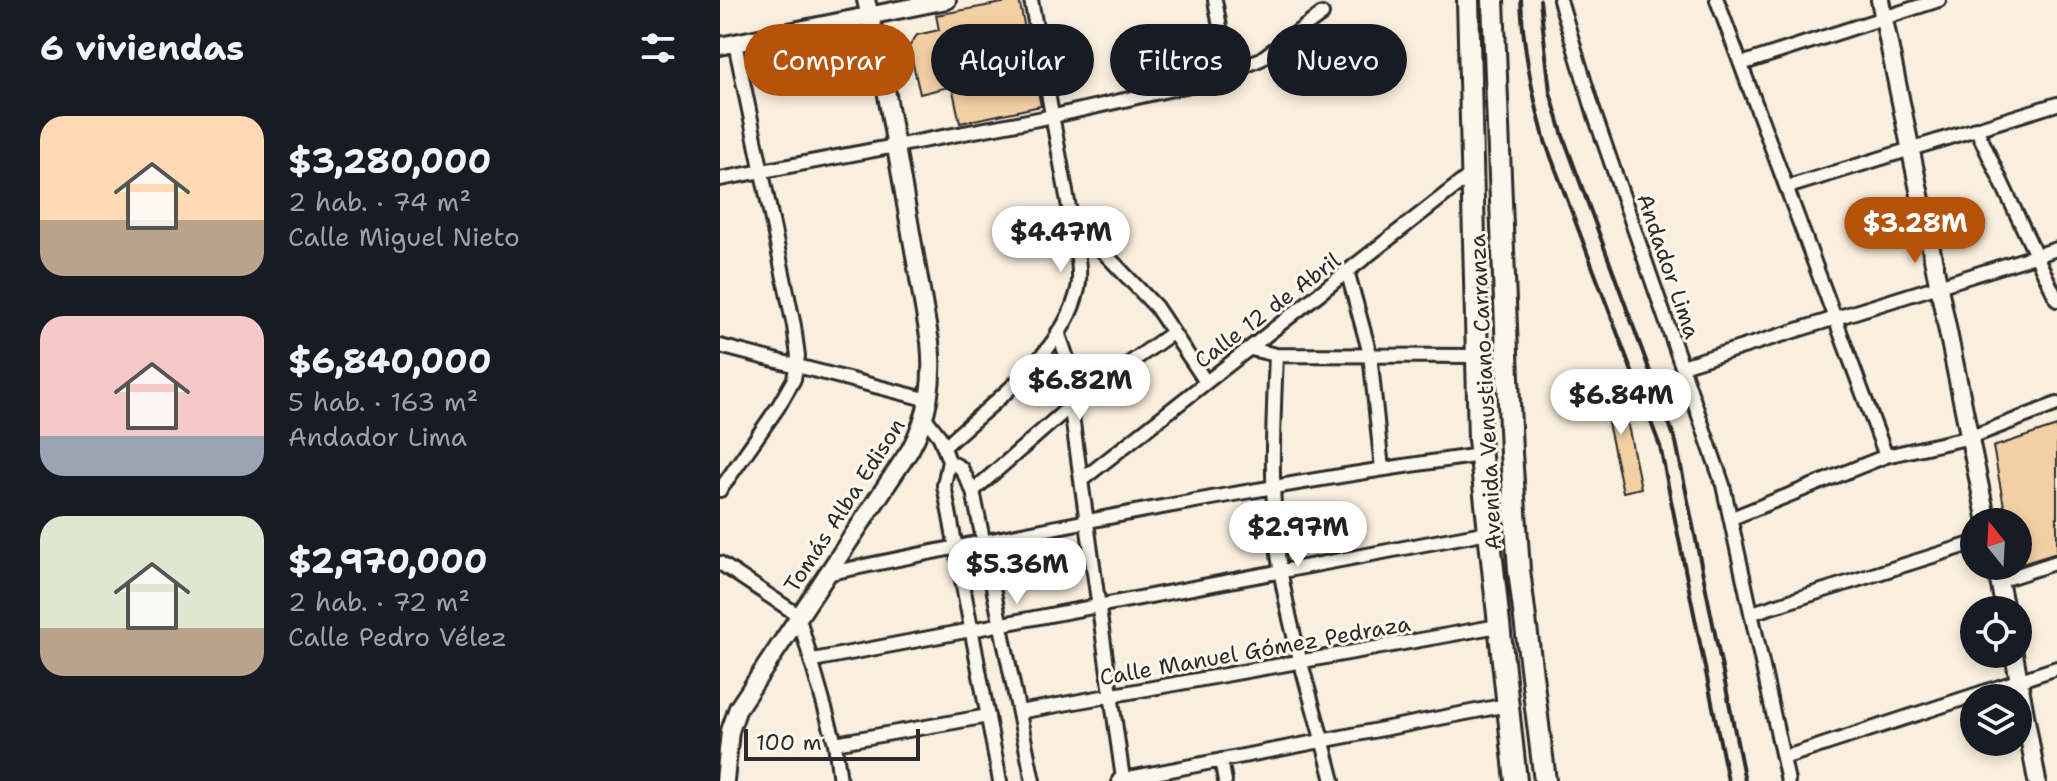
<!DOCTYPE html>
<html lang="es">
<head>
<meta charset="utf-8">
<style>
	:root { --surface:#171b24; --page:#242831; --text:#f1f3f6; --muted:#9ea1a6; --accent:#b45309 }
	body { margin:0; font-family:"Shantell Sans",sans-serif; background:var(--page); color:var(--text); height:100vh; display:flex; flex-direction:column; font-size:30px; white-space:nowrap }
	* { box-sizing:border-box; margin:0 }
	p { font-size:26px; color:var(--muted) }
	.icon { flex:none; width:44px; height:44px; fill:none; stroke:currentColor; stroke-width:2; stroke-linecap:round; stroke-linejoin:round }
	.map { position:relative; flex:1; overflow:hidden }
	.side { display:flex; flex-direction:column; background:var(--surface); width:720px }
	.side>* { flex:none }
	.guide { position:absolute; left:24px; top:24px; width:760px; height:72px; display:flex; gap:16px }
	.needle { width:52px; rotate:342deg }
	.buttons { position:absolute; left:1240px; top:508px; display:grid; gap:16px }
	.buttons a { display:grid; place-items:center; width:72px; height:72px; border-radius:50%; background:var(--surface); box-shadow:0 4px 12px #0003; font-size:40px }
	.scale { position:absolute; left:24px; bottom:20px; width:176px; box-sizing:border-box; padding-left:8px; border:4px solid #2b2b2b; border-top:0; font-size:22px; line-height:28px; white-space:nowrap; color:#2b2b2b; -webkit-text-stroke:6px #fbf7ec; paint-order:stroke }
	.price { position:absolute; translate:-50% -68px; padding:0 18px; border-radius:28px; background:#fff; color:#222; font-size:26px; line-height:52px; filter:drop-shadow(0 2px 4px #0008) }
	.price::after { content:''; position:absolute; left:50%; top:48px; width:24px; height:18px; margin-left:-12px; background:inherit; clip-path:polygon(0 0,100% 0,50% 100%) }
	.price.on { background:var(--accent); color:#fff }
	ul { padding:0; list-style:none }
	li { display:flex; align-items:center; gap:24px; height:200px; padding:0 40px }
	li span { display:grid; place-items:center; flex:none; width:224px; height:160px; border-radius:24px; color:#555 }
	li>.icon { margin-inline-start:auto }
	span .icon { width:96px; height:96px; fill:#fffc; stroke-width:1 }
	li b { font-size:34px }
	h2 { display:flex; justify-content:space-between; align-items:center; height:96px; padding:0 40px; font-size:34px }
	.tag { padding:0 28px; border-radius:36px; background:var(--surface); box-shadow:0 4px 12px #0003; font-size:28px; line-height:72px }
	.tag.on { background:var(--accent); color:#fff }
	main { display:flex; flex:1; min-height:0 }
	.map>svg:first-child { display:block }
	.building { fill:#f3d0a4; stroke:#2b2b2b; stroke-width:2 }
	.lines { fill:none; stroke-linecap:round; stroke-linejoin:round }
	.minor-casing { stroke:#2b2b2b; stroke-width:18 }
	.tertiary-casing { stroke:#2b2b2b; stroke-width:22 }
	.primary-casing { stroke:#2b2b2b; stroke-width:26 }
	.minor { stroke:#fbf7ec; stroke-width:12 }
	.tertiary { stroke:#fbf7ec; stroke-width:16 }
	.primary { stroke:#fbf7ec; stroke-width:20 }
	.rail { stroke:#2b2b2b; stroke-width:4 }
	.labels { text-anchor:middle; stroke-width:6; stroke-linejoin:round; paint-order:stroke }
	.street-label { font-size:22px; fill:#2b2b2b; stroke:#fbf7ec }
</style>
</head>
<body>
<main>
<section class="side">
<h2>6 viviendas<svg class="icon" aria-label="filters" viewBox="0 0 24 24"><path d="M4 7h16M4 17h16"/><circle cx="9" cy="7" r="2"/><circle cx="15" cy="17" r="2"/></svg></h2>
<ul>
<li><span style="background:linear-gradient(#ffd9b3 65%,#b9a48a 0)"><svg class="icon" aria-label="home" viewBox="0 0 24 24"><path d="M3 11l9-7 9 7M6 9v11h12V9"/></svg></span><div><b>$3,280,000</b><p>2 hab. · 74 m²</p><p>Calle Miguel Nieto</p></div></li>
<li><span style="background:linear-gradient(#f6c9c9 75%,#9aa5b1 0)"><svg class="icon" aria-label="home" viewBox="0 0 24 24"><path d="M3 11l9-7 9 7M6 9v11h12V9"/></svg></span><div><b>$6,840,000</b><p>5 hab. · 163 m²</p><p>Andador Lima</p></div></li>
<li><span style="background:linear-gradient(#dfe7d0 70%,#b9a48a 0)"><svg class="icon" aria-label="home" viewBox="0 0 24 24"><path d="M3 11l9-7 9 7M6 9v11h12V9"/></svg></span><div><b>$2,970,000</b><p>2 hab. · 72 m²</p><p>Calle Pedro Vélez</p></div></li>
</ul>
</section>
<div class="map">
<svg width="1337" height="781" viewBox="0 0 1337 781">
	<rect width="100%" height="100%" fill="#f9efde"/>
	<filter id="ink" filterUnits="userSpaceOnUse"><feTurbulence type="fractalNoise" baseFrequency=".0125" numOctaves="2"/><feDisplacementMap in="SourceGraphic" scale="16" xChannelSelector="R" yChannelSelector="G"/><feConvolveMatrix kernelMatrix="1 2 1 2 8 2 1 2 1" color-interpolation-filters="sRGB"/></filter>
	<g filter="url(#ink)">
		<path class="building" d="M299 0 321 106 240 123 232 86 200 94 189 47 197 35 219 30 216 15Z
			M899 382 921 488 903 492 880 386Z
			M1337 426V553L1298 565V522H1287L1273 447Z"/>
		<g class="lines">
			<g class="minor-casing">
				<path id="minor" d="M495 0 509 75
					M840 0 875 116 1003 485 1068 781
					M997 0 1166 456
					M1021 64 1219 0
					M1256 128 1337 300
					M0 179 334 116 492 80 541 59 602 14
					M1068 187 1337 104
					M350 217 436 307 486 382
					M628 274 650 354 662 469
					M338 332 357 387 352 416 403 779
					M0 346 209 400
					M531 349 556 355 757 356
					M556 355C553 426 549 504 561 574 573 645 596 712 613 781
					M962 366 1337 249
					M206 419 220 437 229 461 241 468 253 491 313 781
					M224 447C271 403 343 355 358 289 361 275 358 259 356 246L311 0
					M229 461 224 485 280 781
					M363 479 754 172
					M0 490 58 407 74 379 78 356 74 326 15 43
					M253 491 355 402 452 333
					M1012 518 1166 456 1251 437 1337 404
					M0 563 78 615 115 743 120 781
					M105 574C323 529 540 485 761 455
					M1279 581 1337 562
					M1032 613 1254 543
					M93 660 768 532
					M299 712 778 626
					M115 743 268 716
					M1063 758 1337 668
					M501 760 505 781
					M399 780 787 705"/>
			</g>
			<g class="tertiary-casing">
				<path id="tertiary" d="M1160 0 1267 522
					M0 46 227 0
					M1276 566 1285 610
					M1294 654 1317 781
					M5 781 10 731 18 708 190 450C209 415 214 381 210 342L161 61 146 0"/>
			</g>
			<g class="primary-casing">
				<path id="primary" d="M748 0 759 439 796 781
					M773 0 791 453 799 570 825 781"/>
			</g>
			<use href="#minor" class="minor"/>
			<use href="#tertiary" class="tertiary"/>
			<use href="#primary" class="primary"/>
			<path class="rail" d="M801 0C803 49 812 94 825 141L940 446 1008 781
				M820 0 830 92 843 136 956 442 1025 781"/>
		</g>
	</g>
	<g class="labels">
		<g class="street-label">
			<text transform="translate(949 266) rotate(71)" y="8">Andador Lima</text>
			<text transform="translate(547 310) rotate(-37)" y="8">Calle 12 de Abril</text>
			<text transform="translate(765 392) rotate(-93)" y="8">Avenida Venustiano Carranza</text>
			<text transform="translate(124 505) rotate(-57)" y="8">Tomás Alba Edison</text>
			<text transform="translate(535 650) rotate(-10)" y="8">Calle Manuel Gómez Pedraza</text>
		</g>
	</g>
</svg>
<div class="buttons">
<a><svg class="needle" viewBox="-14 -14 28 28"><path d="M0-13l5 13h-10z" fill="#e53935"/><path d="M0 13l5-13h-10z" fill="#9ea1a6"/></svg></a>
<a><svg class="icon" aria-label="locate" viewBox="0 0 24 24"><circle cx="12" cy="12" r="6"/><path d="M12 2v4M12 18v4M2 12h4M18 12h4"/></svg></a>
<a><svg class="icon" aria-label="layers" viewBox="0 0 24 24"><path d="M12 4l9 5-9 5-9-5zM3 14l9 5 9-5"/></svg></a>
</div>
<div class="scale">100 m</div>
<b class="price on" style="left:1195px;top:265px">$3.28M</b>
<b class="price" style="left:341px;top:274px">$4.47M</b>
<b class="price" style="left:360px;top:422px">$6.82M</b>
<b class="price" style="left:901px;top:437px">$6.84M</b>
<b class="price" style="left:578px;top:569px">$2.97M</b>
<b class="price" style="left:297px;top:606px">$5.36M</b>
<div class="guide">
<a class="tag on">Comprar</a>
<a class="tag">Alquilar</a>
<a class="tag">Filtros</a>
<a class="tag">Nuevo</a>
</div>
</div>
</main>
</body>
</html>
